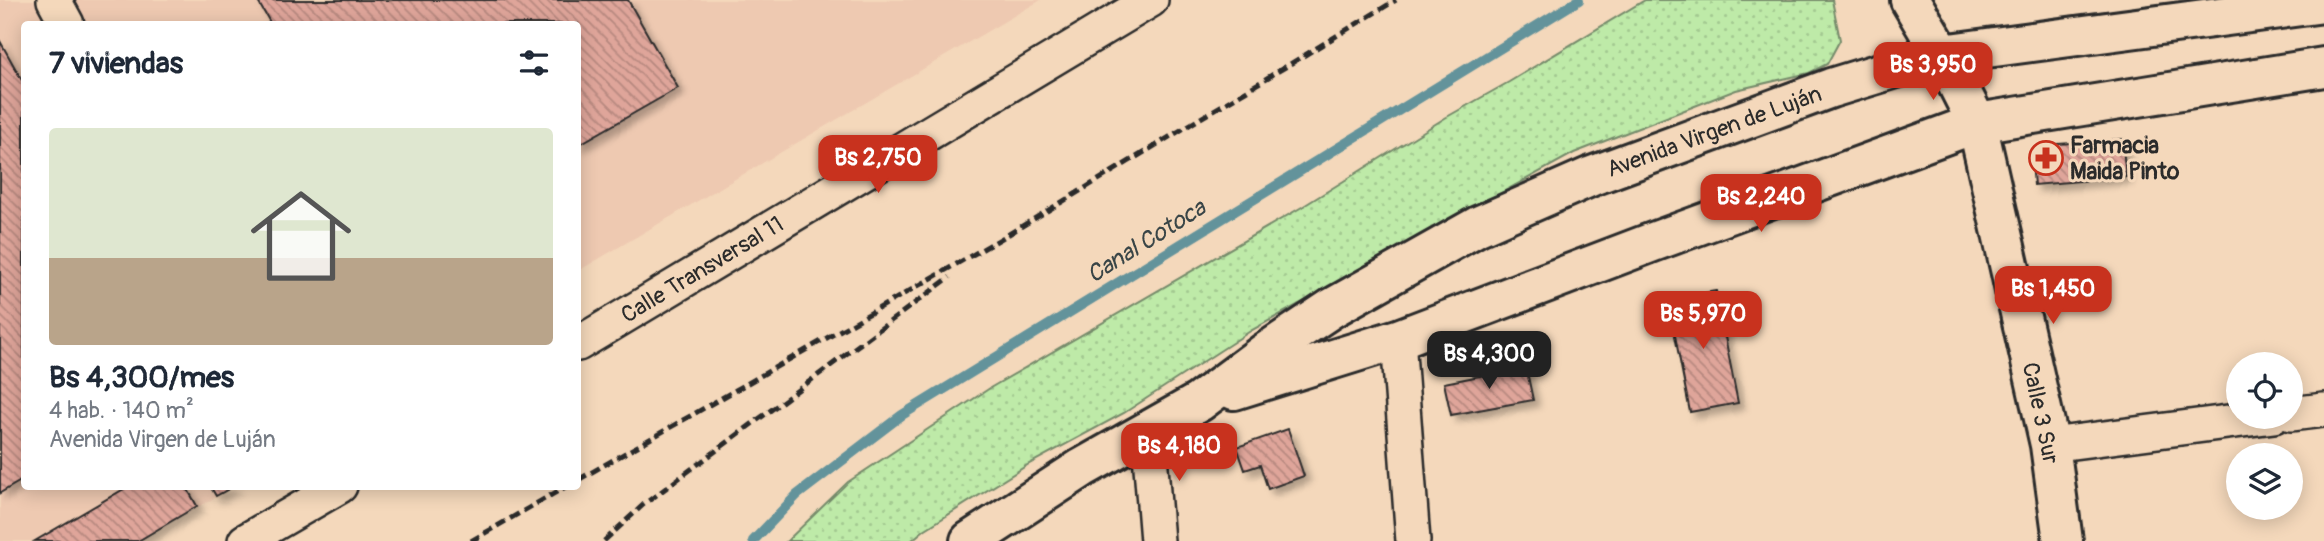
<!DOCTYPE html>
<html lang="es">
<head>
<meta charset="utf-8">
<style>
	:root { --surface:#fff; --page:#f2f2f3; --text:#1f2937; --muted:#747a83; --line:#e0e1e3; --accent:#c8321e }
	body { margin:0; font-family:Pangolin,sans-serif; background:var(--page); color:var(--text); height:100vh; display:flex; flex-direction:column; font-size:26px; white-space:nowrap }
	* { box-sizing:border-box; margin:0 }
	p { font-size:23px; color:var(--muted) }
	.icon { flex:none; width:38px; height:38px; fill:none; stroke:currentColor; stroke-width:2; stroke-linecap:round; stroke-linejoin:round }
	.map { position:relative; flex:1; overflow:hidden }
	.panel { position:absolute; left:21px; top:21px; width:560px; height:469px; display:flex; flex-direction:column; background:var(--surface); border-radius:7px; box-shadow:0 4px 18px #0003 }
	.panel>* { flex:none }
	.fabs { position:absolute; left:2226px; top:352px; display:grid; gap:14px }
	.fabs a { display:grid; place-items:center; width:77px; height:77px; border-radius:50%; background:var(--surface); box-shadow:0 4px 18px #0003; font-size:35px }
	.price { position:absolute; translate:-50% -60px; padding:0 16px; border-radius:14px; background:var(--accent); color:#fff; font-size:23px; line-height:46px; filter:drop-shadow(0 2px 4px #0008) }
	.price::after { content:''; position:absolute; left:50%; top:42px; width:21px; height:16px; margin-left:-10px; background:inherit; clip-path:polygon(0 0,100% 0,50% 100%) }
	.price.selected { background:#222; color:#fff }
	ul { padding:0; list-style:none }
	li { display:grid; align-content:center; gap:14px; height:371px; padding:0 28px }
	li+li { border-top:2px solid var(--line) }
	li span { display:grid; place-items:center; height:217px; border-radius:7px; color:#555 }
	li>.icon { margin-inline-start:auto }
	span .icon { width:126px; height:126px; fill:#fffc; stroke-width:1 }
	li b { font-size:30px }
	h2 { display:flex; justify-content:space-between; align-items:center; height:84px; padding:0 28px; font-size:30px }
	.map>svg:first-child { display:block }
	.built { fill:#eec9b1 }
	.park { fill:url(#park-dots); stroke:#748a6a; stroke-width:2 }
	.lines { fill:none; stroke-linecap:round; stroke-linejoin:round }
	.stream { stroke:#63939b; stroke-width:10 }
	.building { fill:url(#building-back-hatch); stroke:#2b2b2b; stroke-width:2; filter:url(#shadow) }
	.minor-casing { stroke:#2b2b2b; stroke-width:38 }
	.tertiary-casing { stroke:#2b2b2b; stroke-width:44 }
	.secondary-casing { stroke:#2b2b2b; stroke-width:44 }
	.minor { stroke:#f4d8bb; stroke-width:33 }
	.tertiary { stroke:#f4d8bb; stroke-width:38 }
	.secondary { stroke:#f4d8bb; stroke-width:38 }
	.rail { stroke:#2b2b2b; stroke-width:5; stroke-dasharray:10 5; stroke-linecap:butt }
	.labels { text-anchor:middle; stroke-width:6; stroke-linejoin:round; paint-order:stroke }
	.street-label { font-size:23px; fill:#2b2b2b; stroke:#f4d8bb }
	.poi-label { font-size:23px; font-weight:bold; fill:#2b2b2b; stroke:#f4d8bb; text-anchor:start }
	.water-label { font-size:24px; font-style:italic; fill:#394547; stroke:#f4d8bb }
</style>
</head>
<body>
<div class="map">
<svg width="2324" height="541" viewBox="0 0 2324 541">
	<defs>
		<pattern id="park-dots" width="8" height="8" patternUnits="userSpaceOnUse" patternTransform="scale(1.75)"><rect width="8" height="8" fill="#beeaa8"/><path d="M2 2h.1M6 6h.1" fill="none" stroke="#a3c991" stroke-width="1.8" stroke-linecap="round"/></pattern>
		<pattern id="building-back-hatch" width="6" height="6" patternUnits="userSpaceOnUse" patternTransform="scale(1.75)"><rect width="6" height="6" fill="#dfa59a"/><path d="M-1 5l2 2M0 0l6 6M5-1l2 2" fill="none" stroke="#b5877e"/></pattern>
		<filter id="shadow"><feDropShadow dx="6" dy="6" stdDeviation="3.5" flood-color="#0004"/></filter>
	</defs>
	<rect width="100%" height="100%" fill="#f4d8bb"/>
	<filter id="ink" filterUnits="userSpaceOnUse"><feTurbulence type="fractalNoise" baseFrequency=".0143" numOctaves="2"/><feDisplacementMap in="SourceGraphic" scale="14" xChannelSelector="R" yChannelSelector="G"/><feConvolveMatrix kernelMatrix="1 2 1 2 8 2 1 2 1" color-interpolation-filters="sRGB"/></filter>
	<g filter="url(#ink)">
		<path class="built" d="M0 0H1041L578 271V24H24V486L234 487 138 541H0Z"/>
		<path class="park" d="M1645 0H1832L1840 40 1827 64 1809 73 1736 90 1574 153 1252 330 1124 413 1029 464 924 530 911 541H787L848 482 990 388 1302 207 1445 118 1509 82Z"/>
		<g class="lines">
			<path class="stream" d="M753 541 797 495 902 415 1579 0"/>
		</g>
		<path class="building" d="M257 0H628L678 88 578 145V24H271Z
			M0 41 24 84V479L0 493Z
			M2122 139 2126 177 2034 185 2032 163 2046 145Z
			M1716 291 1738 403 1690 412 1668 300Z
			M1526 367 1533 400 1451 415 1444 383Z
			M1288 429 1304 476 1268 489 1260 465 1245 470 1237 447Z
			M129 486H186L197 506 138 541H35Z
			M210 486H234L216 496Z"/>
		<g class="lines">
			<g class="minor-casing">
				<path id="minor" d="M54 0 67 24
					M1398 339 1413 541
					M578 344 1151 0
					M2291 414 2324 410
					M1148 430 1157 541
					M2050 445 2274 416
					M245 541 340 486"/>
			</g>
			<g class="tertiary-casing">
				<path id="tertiary" d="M1977 123 2050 445 2063 541"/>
			</g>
			<g class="secondary-casing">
				<path id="secondary" d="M1910 0 1942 54 1977 123
					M1234 390 1398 339 1653 242 1977 123 2324 67
					M970 541 1082 468 1199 402 1266 352 1332 308 1478 226 1592 176 1831 88 1942 54 2324 3"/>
			</g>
			<use href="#minor" class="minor"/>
			<use href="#tertiary" class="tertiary"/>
			<use href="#secondary" class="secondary"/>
			<path class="rail" d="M578 480 1009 234 1396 0
				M471 541 567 486
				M604 541 643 505 950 277"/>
		</g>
	</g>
	<defs>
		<g id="pharmacy-ring" transform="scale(1.75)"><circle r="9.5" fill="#f4d8bb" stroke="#c8321e" stroke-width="1.5"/><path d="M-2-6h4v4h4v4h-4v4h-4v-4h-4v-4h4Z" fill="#c8321e"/></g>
	</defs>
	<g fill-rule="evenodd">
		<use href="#pharmacy-ring" x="2046" y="158"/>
	</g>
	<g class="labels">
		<g class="street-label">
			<text transform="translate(1714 131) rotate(-20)" y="8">Avenida Virgen de Luján</text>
			<text transform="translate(702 269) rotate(-31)" y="8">Calle Transversal 11</text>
			<text transform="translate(2041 413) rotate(78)" y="8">Calle 3 Sur</text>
		</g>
		<g class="poi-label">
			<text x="2070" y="153">Farmacia<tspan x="2070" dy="26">Maida Pinto</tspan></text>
		</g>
		<g class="water-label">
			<text transform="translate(1146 241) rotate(-32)" y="8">Canal Cotoca</text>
		</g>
	</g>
</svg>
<div class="fabs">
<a><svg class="icon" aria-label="locate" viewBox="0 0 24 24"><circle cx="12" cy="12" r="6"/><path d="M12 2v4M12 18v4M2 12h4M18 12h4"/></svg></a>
<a><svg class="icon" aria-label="layers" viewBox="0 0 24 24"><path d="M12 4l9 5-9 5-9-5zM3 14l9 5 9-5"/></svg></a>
</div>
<b class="price" style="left:1933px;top:102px">Bs 3,950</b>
<b class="price" style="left:878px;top:195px">Bs 2,750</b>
<b class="price" style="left:1761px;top:234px">Bs 2,240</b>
<b class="price" style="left:2053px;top:326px">Bs 1,450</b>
<b class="price" style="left:1703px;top:351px">Bs 5,970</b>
<b class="price selected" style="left:1489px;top:391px">Bs 4,300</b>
<b class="price" style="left:1179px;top:483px">Bs 4,180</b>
<section class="panel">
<h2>7 viviendas<svg class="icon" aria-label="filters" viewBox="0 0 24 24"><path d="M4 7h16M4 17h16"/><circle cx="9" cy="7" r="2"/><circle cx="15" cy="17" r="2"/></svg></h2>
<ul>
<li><span style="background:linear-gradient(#dfe7d0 60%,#b9a48a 0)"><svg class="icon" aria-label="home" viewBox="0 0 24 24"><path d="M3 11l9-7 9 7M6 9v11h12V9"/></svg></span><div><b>Bs 4,300/mes</b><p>4 hab. · 140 m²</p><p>Avenida Virgen de Luján</p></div></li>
</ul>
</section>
</div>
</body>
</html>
